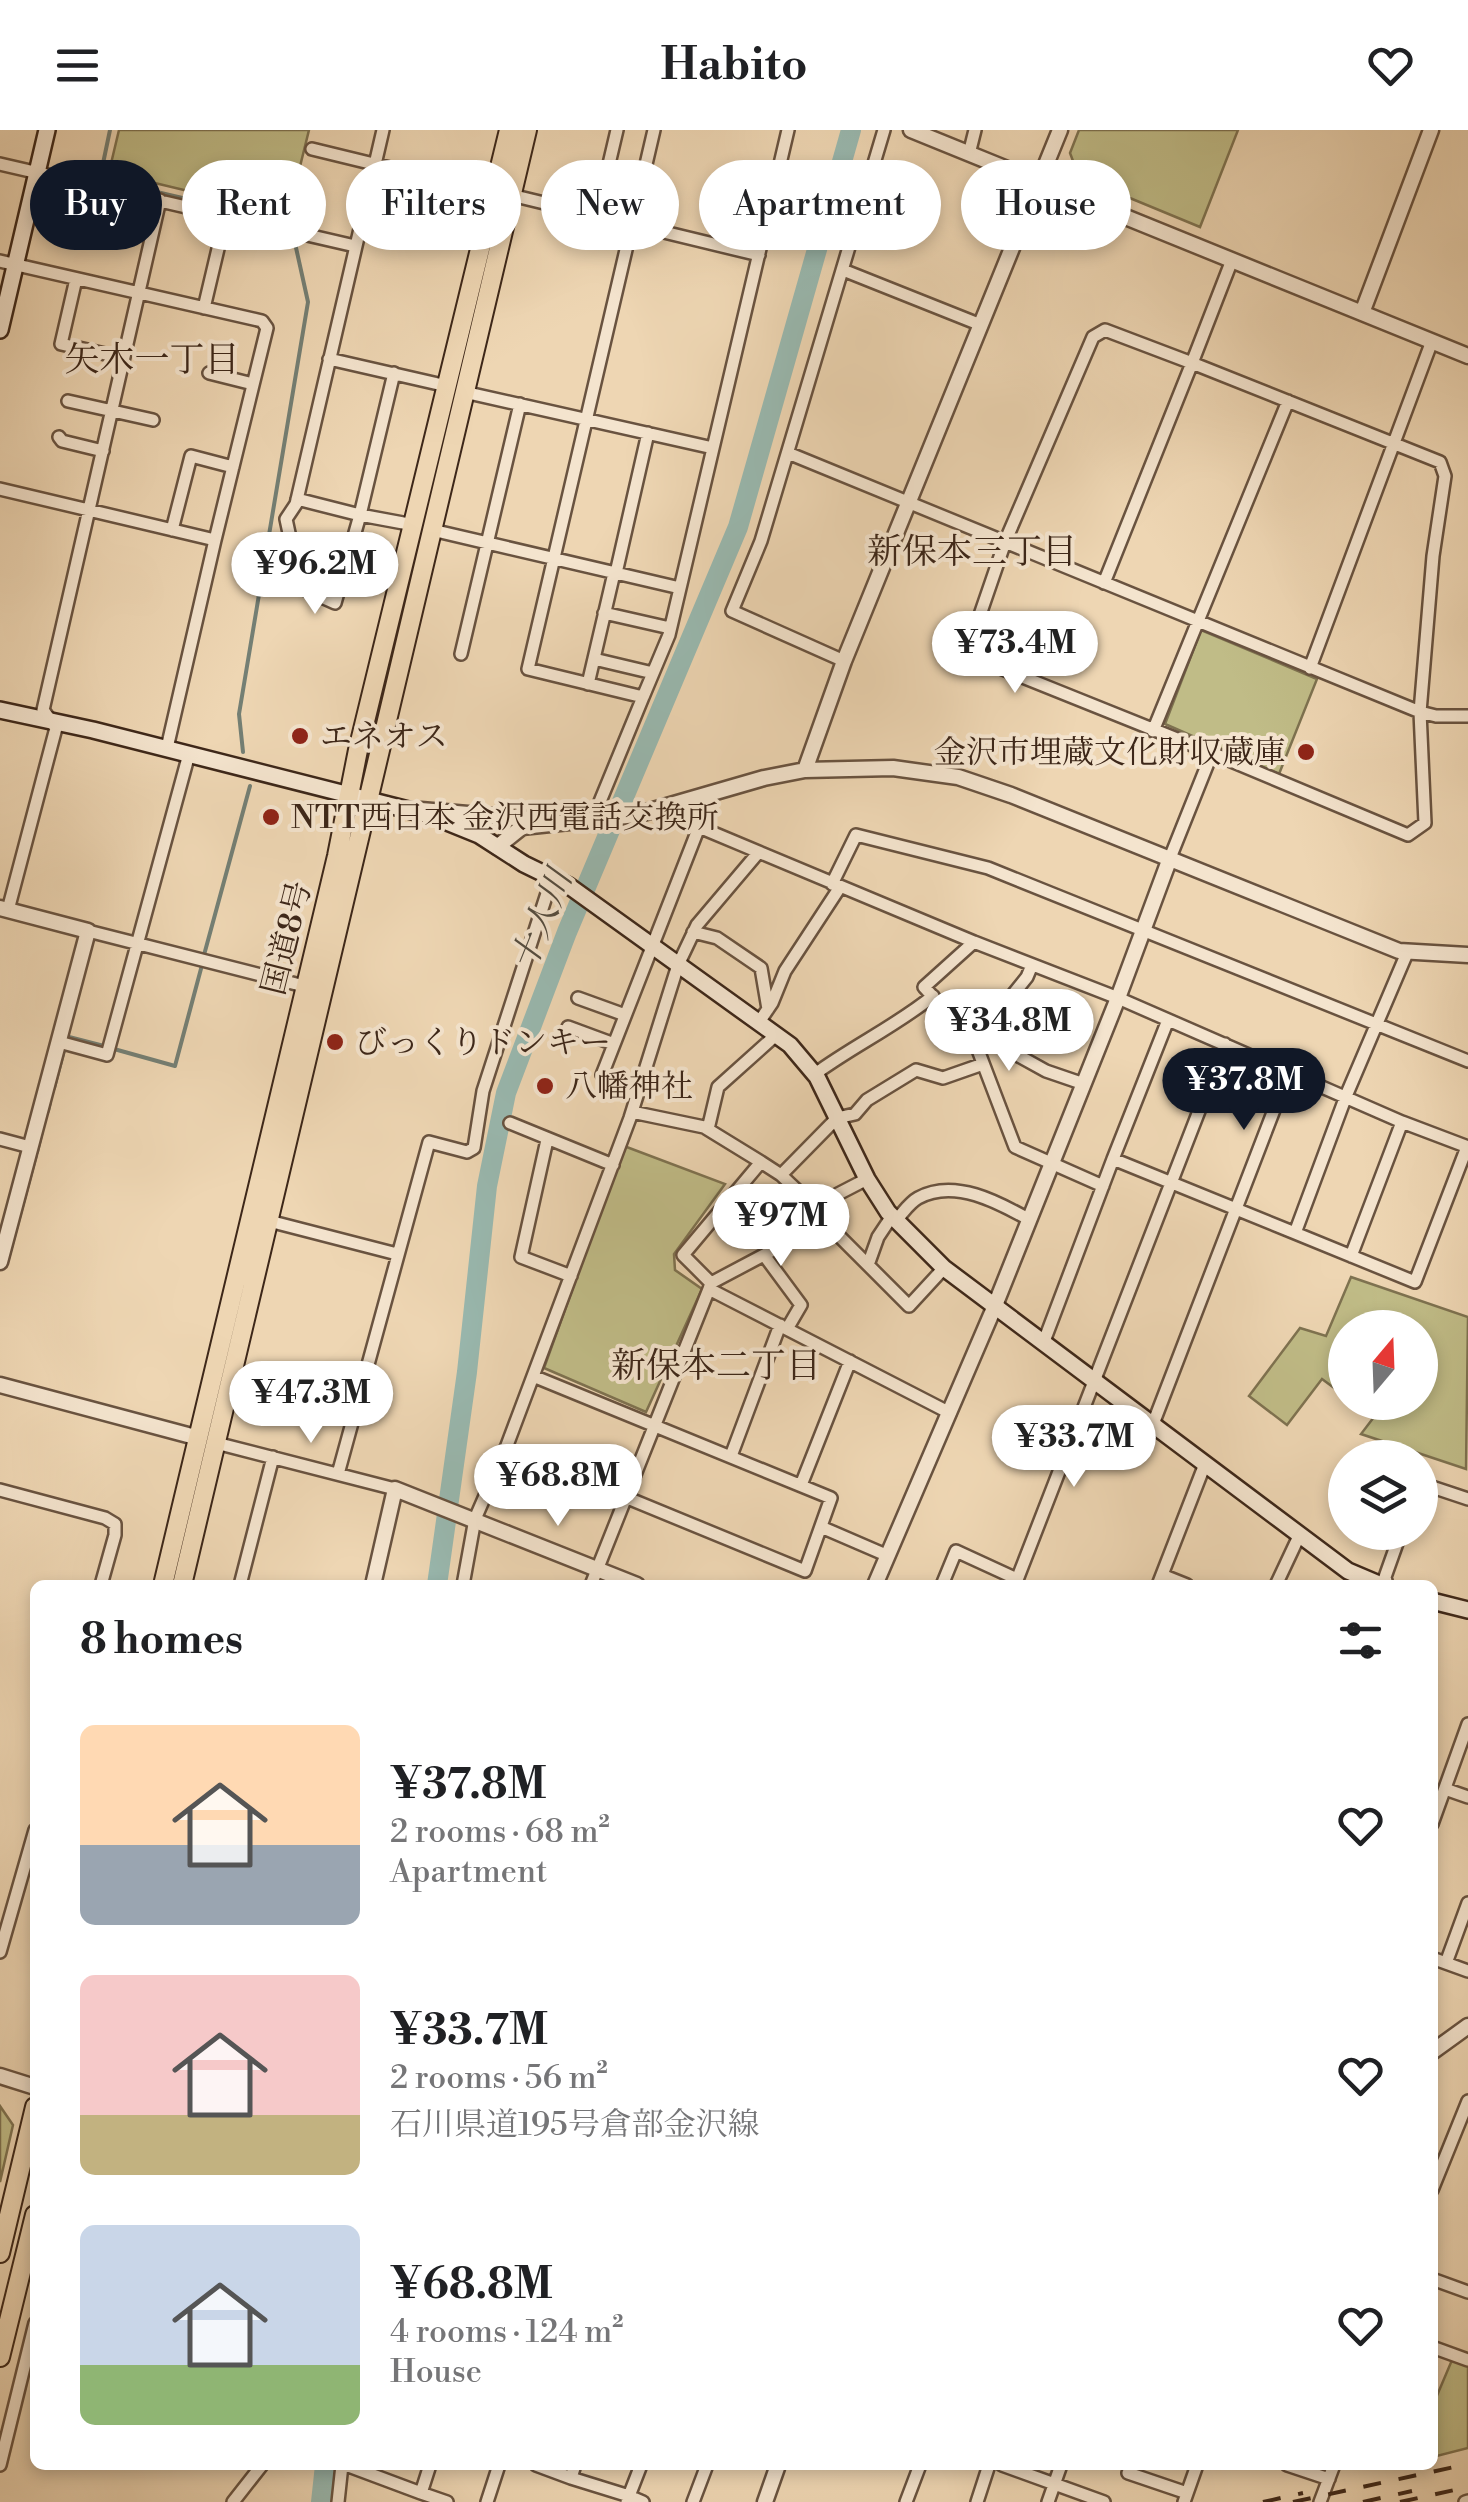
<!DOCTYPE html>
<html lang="en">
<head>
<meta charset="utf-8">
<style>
	:root { --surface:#fff; --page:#f6f6f6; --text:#202124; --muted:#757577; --accent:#111827 }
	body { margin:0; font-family:"Libre Bodoni","Noto Serif JP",serif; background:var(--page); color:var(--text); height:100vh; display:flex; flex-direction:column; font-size:38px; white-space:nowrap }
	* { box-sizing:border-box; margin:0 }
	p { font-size:32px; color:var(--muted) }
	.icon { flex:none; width:55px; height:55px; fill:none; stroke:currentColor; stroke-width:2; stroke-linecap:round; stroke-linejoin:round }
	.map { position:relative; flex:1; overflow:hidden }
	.drawer { position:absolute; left:30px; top:1450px; width:1408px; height:890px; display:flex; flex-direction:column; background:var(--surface); border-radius:15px; box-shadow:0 5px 15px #0003 }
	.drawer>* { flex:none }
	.top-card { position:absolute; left:30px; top:30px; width:1410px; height:90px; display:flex; gap:20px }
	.needle { width:65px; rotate:19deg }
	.buttons { position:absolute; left:1328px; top:1180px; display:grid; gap:20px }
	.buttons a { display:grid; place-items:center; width:110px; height:110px; border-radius:50%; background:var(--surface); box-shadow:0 5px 15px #0003; font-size:50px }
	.price { position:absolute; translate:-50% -85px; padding:0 22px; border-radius:35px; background:#fff; color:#222; font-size:32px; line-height:65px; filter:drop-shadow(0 2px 5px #0008) }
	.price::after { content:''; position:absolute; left:50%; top:60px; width:30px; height:22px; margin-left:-15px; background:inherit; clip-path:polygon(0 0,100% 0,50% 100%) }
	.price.selected { background:var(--accent); color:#fff }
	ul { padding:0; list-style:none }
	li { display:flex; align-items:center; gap:30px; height:250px; padding:0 50px }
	li span { display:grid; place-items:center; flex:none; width:280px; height:200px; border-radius:15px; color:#555 }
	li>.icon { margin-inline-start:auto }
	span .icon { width:120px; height:120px; fill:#fffc; stroke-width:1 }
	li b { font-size:42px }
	h2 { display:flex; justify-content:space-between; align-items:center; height:120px; padding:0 50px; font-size:42px }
	.tag { padding:0 35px; border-radius:45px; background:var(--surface); box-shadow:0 5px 15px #0003; font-size:35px; line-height:90px }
	.tag.selected { background:var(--accent); color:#fff }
	header { display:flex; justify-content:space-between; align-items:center; height:130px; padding:0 50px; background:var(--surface); font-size:45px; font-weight:700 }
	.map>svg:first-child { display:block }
	.green { fill:#c0bc87; stroke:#7e7250; stroke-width:2.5 }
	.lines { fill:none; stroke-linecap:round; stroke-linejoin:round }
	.stream { stroke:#747f74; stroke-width:4 }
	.river { stroke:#99b9b0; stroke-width:20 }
	.minor-casing { stroke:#695340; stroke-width:16 }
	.tertiary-casing { stroke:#695340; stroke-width:19 }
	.secondary-casing { stroke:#3d2719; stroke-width:20 }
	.trunk-casing { stroke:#3d2719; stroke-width:22 }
	.minor { stroke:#f4e4ce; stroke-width:11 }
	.tertiary { stroke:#f4e4ce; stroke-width:14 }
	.secondary { stroke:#f4e4ce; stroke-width:15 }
	.trunk { stroke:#eed6b3; stroke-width:18 }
	.rail { stroke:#3d2719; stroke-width:4; stroke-dasharray:18 18; stroke-linecap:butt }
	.poi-dot { fill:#8f2418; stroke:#f4e4ce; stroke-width:4 }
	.labels { text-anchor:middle; stroke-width:8; stroke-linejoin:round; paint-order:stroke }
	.poi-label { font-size:32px; fill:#3d2719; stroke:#f4e4ce; text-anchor:start }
	.street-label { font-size:32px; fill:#3d2719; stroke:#f4e4ce }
	.neighbourhood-label { font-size:35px; fill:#3d2719; stroke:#f4e4ce }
	.water-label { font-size:35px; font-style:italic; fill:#544c3f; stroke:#f4e4ce }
</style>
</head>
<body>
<header><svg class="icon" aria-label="menu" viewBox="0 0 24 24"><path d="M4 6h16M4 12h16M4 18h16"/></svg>Habito<svg class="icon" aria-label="heart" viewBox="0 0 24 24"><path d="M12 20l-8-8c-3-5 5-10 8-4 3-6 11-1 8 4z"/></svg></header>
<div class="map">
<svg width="1468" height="2372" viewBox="0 0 1468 2372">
	<rect width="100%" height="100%" fill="#eed6b3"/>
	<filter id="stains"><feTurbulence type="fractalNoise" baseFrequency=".002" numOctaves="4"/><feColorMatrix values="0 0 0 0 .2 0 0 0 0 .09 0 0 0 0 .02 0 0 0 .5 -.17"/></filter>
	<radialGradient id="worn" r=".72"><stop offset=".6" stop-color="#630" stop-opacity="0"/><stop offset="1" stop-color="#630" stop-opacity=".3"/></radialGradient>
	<path class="green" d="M119 0H309L288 85 109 42Z
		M1079 0H1238L1200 97 1079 47 1070 23Z
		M1201 500 1317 549 1279 644 1165 594Z
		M624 1016 725 1054 674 1124 675 1140 702 1159 646 1282 544 1238Z
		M1351 1147 1468 1187 1466 1339 1361 1304 1374 1287 1354 1273 1420 1272V1198H1345V1266L1322 1249 1287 1295 1249 1266 1300 1198 1326 1206Z
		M0 1976 13 1995 0 2052Z
		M1452 2230 1468 2236V2318L1433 2327V2275Z"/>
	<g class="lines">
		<path class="stream" d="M110 0 101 43 105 50 286 92
			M243 622 239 584 308 172 291 95
			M204 825 250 656
			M69 907 104 916
			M114 919 175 936 202 835
			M54 958 64 920
			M48 981 50 972
			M37 1022 42 1001
			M8 1129 36 1025"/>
		<path class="river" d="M437 1455 467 1242 487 1056 506 963 567 802 738 397 851 0
			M321 2372 325 2335"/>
		<g class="minor-casing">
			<path id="minor" d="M383 0 296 374 286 389 295 431 288 452 335 473 360 385 414 395
				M617 0 605 51 640 60
				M312 19 493 63
				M969 24 975 0
				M0 34 355 116
				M511 65 759 125
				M0 131 262 191 267 198 215 410
				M843 140 981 195
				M76 149 61 214 123 228
				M204 178 226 85
				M329 229 447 256
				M209 243 253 254
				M464 262 713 318
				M68 271 153 290
				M59 307 62 311 103 321
				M788 323 1420 582 1425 693 1408 705 1212 623 1170 728
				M0 359 215 410 167 618
				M297 369 360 385 394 243
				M172 400 191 326 233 337
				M432 400 680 458
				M616 443 648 303
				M1104 453 1192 233 1440 332 1445 346 1433 426 1420 582 1436 586H1468
				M604 483 670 498
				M461 524 520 274
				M594 529 653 543
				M844 531 732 481 761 411 884 0
				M1310 538 1432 211
				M588 554 614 443
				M643 567 669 505 788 0
				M1153 601 1288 271
				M1212 623 973 527 971 511 1005 412 1093 207 1105 200 1192 233 1232 130
				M694 670 699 697 974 812 1118 868 1402 992 1468 1017
				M592 691 643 567 528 539 654 0
				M832 754 856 705 988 738 1468 931
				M8 780 56 598 43 580 160 70
				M88 801 304 856
				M693 802 717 808 761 838 768 879
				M974 812 924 857 975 912 1015 1017 1103 1056
				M1407 823 1346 966 1295 1103 1415 1152 1467 1017
				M578 868 625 885
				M759 892 772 873 785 841 840 757
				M568 897 614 914
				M981 905 1046 941 1084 954
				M977 909 1027 847 1032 835
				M59 912 107 925 189 624
				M815 944C853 916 896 896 933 866
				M637 966 602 945 699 697
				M632 982 704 997 761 1032 683 1125 711 1153 709 1159 950 1283
				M510 993 613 1035
				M708 999 718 957 776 905
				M0 1009 30 1017
				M547 1010 521 1127 571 1146
				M1113 1029 1168 890
				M761 1032 781 1045 821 1083 838 1064 867 1049
				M781 1045 837 988 855 984 867 970 916 940 943 948 983 934
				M818 1085 909 1176 944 1138
				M896 1090C903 1083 909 1073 918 1068 954 1048 998 1072 1030 1090
				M269 1091 397 1124
				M764 1125 801 1175 787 1199
				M1351 1126 1402 992
				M868 1135 878 1107 892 1086
				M711 1153 792 1110 820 1083
				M1043 1214 1113 1029 1295 1103
				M1153 1294 1289 941
				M216 1313 395 1359
				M506 1318 805 1441 831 1368 533 1246
				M731 1326 780 1195
				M338 1344 429 1012 467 1022 474 1018 483 961 552 748
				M1420 1353 1468 1369
				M801 1355 850 1231
				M0 1360 105 1388 115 1394V1405L101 1455
				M821 1397 886 1425
				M1162 1445 1187 1455
				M240 1455 273 1327
				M463 1455 475 1389 506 1318 630 988 678 835 697 795 758 723
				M591 1455 709 1159
				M942 1455 956 1421 1017 1449
				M1015 1455 1225 914
				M1158 1455 1205 1334
				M1276 1455 1300 1404
				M1387 1455 1385 1447 1401 1402
				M1445 1659 1468 1667
				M1432 1694 1468 1594
				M0 1822 35 1700
				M1432 1828 1468 1841
				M1446 1833 1468 1773
				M1432 2060 1468 1971
				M1432 2149 1468 2162
				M1432 2217 1468 2230
				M0 2335 35 2193
				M346 2335 421 2363
				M430 2335 421 2363 447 2372
				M536 2335 571 2348 575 2335
				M641 2335 629 2366 643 2372
				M1002 2335 1104 2372
				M1287 2335 1329 2349
				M1128 2343 1187 2363
				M571 2348 629 2366 627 2372
				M233 2372 262 2335
				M338 2372 342 2335
				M487 2372 499 2335
				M693 2372 707 2335
				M906 2372 920 2335
				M977 2372 989 2335
				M1048 2372 1061 2335
				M1184 2372 1197 2335
				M1320 2372 1334 2335
				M1465 2372 1468 2371"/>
		</g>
		<g class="tertiary-casing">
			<path id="tertiary" d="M911 0 1468 226
				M1362 183 1431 0
				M805 640 844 531 1060 0
				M421 680 539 690
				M497 717 522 697 636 685 764 648 805 640 893 638 958 647 1011 665 1399 821 1468 825
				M0 778 88 801 0 1132
				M0 1255 199 1308
				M373 1455 395 1359 637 1455
				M875 1455 994 1178 1118 868 1170 728
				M1432 1922 1468 1896
				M0 1946 35 1957
				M765 2372 778 2335"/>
		</g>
		<g class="secondary-casing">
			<path id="secondary" d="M0 200 47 0
				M0 580 93 600 432 686 479 705 524 734 569 756 790 915 817 947 867 1049 888 1082 944 1138 1348 1441 1381 1455
				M1432 1471 1468 1480"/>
		</g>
		<g class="trunk-casing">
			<path id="trunk" d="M163 1455 337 726 358 620 509 0
				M182 1455 527 0
				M0 2123 35 1977
				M0 2227 35 2085"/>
		</g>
		<use href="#minor" class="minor"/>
		<use href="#tertiary" class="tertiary"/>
		<use href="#secondary" class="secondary"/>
		<use href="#trunk" class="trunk"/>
		<path class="rail" d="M1263 2372 1303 2363
			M1293 2372 1468 2334
			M1363 2372 1412 2361
			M1400 2372 1468 2357"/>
	</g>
	<g class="poi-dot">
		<circle cx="300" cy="606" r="10"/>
		<circle cx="1306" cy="622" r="10"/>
		<circle cx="271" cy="687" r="10"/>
		<circle cx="335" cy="912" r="10"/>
		<circle cx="545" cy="956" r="10"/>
	</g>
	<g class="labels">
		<g class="poi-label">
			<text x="320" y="617">エネオス</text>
			<text x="1286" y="633" text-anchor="end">金沢市埋蔵文化財収蔵庫</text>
			<text x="291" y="698">NTT西日本 金沢西電話交換所</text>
			<text x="355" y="923">びっくりドンキー</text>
			<text x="565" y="967">八幡神社</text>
		</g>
		<g class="street-label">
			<text transform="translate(286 808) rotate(-76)" y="11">国道8号</text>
		</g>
		<g class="neighbourhood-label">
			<text x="152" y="241">矢木一丁目</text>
			<text x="972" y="433">新保本三丁目</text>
			<text x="716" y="1247">新保本二丁目</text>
		</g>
		<g class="water-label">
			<text transform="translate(541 790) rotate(-68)" y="12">十人川</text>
		</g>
	</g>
	<rect width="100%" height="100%" filter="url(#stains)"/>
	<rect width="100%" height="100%" fill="url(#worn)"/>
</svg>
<div class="buttons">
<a><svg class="needle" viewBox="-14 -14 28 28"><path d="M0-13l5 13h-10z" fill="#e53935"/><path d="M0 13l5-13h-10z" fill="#757577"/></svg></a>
<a><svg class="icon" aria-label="layers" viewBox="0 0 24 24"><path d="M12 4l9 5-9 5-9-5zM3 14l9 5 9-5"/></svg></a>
</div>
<b class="price" style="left:315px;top:487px">¥96.2M</b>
<b class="price" style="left:1015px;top:566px">¥73.4M</b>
<b class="price" style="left:1009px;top:944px">¥34.8M</b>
<b class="price selected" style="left:1244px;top:1003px">¥37.8M</b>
<b class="price" style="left:781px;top:1139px">¥97M</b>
<b class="price" style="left:311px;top:1316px">¥47.3M</b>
<b class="price" style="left:1074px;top:1360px">¥33.7M</b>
<b class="price" style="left:558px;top:1399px">¥68.8M</b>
<div class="top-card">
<a class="tag selected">Buy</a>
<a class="tag">Rent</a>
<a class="tag">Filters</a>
<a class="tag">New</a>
<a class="tag">Apartment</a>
<a class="tag">House</a>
</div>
<section class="drawer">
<h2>8 homes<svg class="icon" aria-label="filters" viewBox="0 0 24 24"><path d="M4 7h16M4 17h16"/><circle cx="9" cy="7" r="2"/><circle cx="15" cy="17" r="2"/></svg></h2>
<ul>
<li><span style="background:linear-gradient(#ffd9b3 60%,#9aa5b1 0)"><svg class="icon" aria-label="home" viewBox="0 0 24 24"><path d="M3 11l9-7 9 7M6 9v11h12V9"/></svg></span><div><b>¥37.8M</b><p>2 rooms · 68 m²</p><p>Apartment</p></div><svg class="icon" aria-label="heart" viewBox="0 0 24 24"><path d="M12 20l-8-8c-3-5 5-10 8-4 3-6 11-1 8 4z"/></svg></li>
<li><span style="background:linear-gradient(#f6c9c9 70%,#c2b280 0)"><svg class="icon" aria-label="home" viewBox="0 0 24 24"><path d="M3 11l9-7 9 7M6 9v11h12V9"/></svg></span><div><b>¥33.7M</b><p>2 rooms · 56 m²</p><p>石川県道195号倉部金沢線</p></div><svg class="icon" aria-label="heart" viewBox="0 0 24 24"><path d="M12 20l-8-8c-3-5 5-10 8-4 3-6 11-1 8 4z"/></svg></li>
<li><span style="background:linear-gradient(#c9d6e8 70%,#8fb573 0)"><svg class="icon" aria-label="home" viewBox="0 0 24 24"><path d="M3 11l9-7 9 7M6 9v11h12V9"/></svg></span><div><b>¥68.8M</b><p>4 rooms · 124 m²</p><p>House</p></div><svg class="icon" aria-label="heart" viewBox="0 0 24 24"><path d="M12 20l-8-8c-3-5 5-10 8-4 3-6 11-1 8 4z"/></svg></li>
</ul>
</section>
</div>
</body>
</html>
